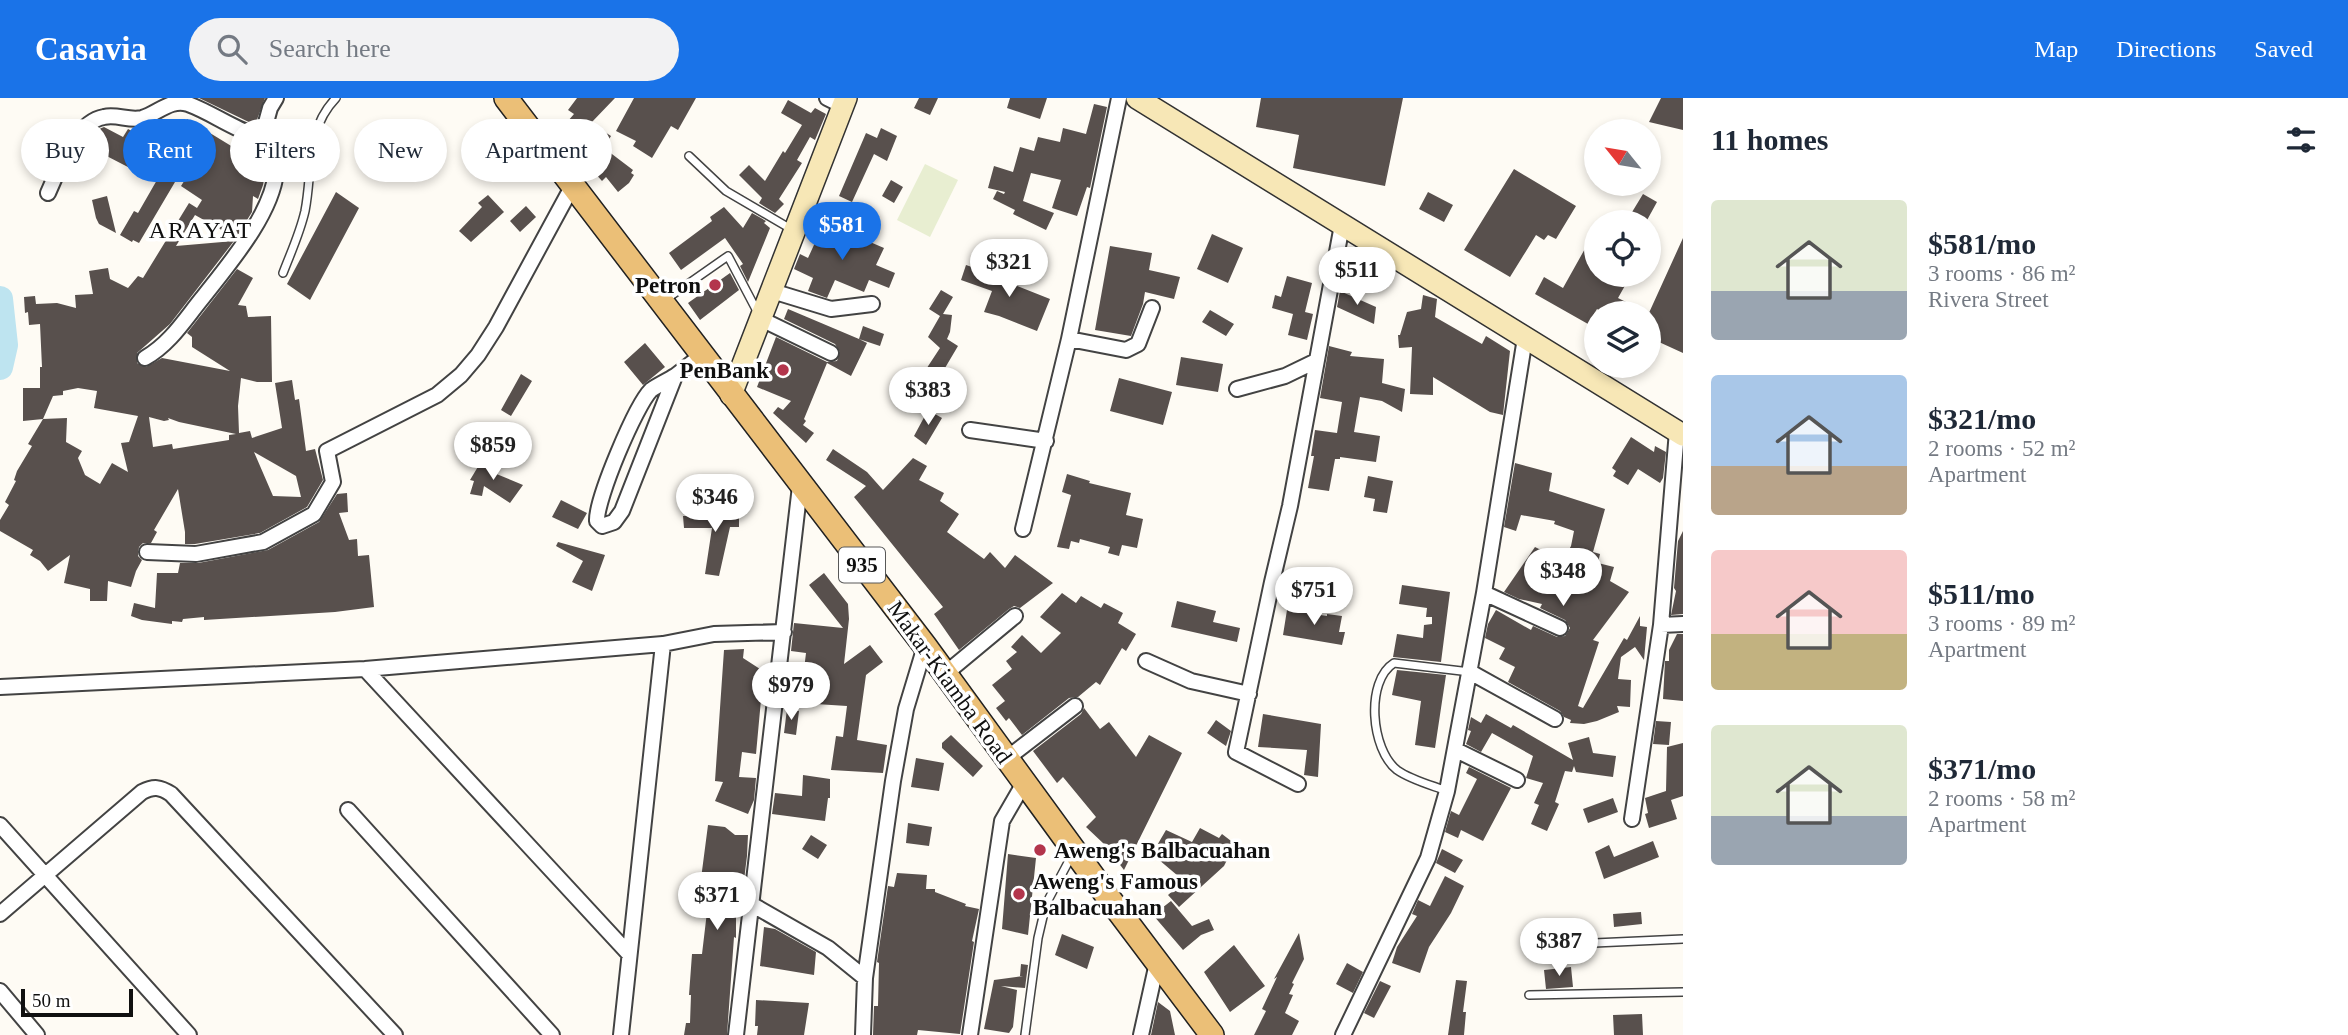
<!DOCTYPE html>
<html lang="en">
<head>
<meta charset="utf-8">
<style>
	:root { --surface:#fff; --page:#f2f2f3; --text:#1f2937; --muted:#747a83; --accent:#1a73e8 }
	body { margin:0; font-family:Georgia,serif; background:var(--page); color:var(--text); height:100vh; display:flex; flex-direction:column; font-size:26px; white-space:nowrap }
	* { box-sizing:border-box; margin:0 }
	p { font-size:23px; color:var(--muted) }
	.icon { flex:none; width:38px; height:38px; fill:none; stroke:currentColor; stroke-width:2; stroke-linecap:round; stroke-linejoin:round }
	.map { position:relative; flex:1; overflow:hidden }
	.details { display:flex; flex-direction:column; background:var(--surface); width:665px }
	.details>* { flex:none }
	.guide { position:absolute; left:21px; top:21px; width:665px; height:63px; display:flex; gap:14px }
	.needle { width:46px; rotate:300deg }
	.tools { position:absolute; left:1584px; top:21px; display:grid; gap:14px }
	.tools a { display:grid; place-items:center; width:77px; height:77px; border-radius:50%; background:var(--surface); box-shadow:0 4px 10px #0003; font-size:35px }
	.scale { position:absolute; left:21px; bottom:18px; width:112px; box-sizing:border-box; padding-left:7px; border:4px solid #101010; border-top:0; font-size:19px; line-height:24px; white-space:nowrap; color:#101010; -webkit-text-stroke:5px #fff; paint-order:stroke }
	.price { position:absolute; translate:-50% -60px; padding:0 16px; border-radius:24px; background:#fff; color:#222; font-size:23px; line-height:46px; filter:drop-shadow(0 2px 4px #0008) }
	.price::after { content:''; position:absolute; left:50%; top:42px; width:21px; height:16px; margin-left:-10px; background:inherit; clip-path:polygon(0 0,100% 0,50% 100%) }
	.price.selected { background:var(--accent); color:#fff }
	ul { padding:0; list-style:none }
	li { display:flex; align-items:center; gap:21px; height:175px; padding:0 28px }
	li span { display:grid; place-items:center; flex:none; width:196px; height:140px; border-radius:7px; color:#555 }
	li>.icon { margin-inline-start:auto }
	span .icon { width:84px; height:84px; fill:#fffc; stroke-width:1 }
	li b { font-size:30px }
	h2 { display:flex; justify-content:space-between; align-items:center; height:84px; padding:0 28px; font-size:30px }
	.tag { padding:0 24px; border-radius:32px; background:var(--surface); box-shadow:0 4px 10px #0003; font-size:24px; line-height:63px }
	.tag.selected { background:var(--accent); color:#fff }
	header { display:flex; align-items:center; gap:42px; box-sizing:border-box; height:98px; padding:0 35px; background:var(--accent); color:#fff }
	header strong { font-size:33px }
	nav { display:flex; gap:38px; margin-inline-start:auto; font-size:24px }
	.search { width:490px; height:63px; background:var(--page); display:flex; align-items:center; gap:18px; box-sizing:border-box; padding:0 24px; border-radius:38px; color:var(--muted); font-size:26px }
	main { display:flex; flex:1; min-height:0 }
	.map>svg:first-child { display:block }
	.pitch { fill:#e8eed1 }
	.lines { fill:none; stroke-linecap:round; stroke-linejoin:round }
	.river { stroke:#bee4f0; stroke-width:26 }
	.building { fill:#58504d; fill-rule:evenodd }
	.lane-casing { stroke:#434343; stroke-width:10 }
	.street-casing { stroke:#434343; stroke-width:18 }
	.secondary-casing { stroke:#323232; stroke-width:24 }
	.primary-casing { stroke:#212121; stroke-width:26 }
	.lane { stroke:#fff; stroke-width:7 }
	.street { stroke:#fff; stroke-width:14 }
	.secondary { stroke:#f7e7b6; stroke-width:21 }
	.primary { stroke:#ebbf77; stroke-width:23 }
	.poi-dot { fill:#b3354c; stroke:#fff; stroke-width:2.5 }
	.labels { text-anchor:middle; stroke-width:7; stroke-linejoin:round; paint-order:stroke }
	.shield { fill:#fff; stroke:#585858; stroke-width:2 }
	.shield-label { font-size:21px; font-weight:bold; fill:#101010 }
	.poi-label { font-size:23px; font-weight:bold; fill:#101010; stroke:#fff; text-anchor:end }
	.street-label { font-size:23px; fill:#101010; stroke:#fff }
	.neighbourhood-label { font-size:24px; letter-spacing:2px; fill:#101010; stroke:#fff }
</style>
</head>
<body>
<header>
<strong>Casavia</strong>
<div class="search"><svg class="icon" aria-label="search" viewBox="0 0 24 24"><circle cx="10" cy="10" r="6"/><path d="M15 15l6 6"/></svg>Search here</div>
<nav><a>Map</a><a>Directions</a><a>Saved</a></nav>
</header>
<main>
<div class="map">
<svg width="1683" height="937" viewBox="0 0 1683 937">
	<rect width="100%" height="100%" fill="#fefbf4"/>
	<path class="pitch" d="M925 66 958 82 930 139 897 122Z"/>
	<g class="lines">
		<path class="river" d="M0 201 5 247 0 269"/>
	</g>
	<path class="building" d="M199 0H265L255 27Z
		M577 0H615L591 25 611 38 604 50 633 72 631 75 634 77 629 85 618 94 606 79 602 83 593 73 572 40 561 31 574 16 568 12Z
		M634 0H696L678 32 671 28 652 60 633 48 636 43 616 33Z
		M919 0H938L930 17 914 10Z
		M1010 0H1047L1040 21 1007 10Z
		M1261 0H1403L1385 88 1293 70 1299 37 1256 29Z
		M1661 0H1683V32L1649 24Z
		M788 2 811 15 815 10 826 16 815 42 810 39 797 62 802 65 779 101 784 106 775 115 759 105 762 100 739 77 749 67 765 83 783 53 785 55 802 27 781 15Z
		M1094 6 1107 9 1090 90 1087 89 1077 118 1052 110 1061 82 1031 75 1023 103 1054 115 1046 132 1013 116 1015 112 993 101 997 93 1004 96 1005 94 988 90 994 68 1013 74 1020 49 1034 53 1038 39 1060 44 1063 30 1086 36Z
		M187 21 246 57 249 54 234 39 255 47 266 71 263 87 258 101 253 98 252 114 236 140 195 117 176 148 234 143 170 226 137 255V265L146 269 162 260 230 273 192 249V239L187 235 237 171 253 180 238 207 246 208 248 219 271 218 272 284H257L241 280 238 308 239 335 250 333 252 340 282 330 275 285 292 282 295 302 299 301 306 353 315 351 323 382 307 409 260 435 195 446H185V434L178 391 154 432 157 434 151 445H143L139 449 138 458 142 462 136 473 131 489 108 483 107 503H90V491L64 485 70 457 48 473 40 463 30 457 33 452 0 433V422L9 407 5 404 16 383 14 382 17 373 32 348 28 346 43 321 67 320 66 344 82 353 78 360 85 377 100 386 112 365 128 374 121 345 129 344 138 318 94 310 97 293 78 290 63 293V297L53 298 43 321 23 323V290H40V269H42L40 226 29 227 28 214 25 215 24 199 35 198 36 206 57 205 76 210 75 197 93 196 89 173 108 170 110 181 128 190 138 178 143 180 189 105 197 110 202 102 181 88 195 66 173 53 155 83 95 52 100 42 95 39 99 31 104 29 123 39 128 31 157 46 164 33 176 40ZM149 319 164 323 169 322 168 320 179 324 236 336 229 337V342L173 351 172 346 153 349ZM254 354 296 378 301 399 273 398Z
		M881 30 897 38 887 63 874 56 852 104 839 98 866 35 877 40Z
		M1514 71 1576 108 1556 141 1548 137 1544 142 1536 137 1510 179 1464 152Z
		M161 75 175 84 139 145 133 142 132 144 120 137 134 113 138 115Z
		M891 82 903 89 894 105 882 98Z
		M336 94 359 110 310 202 287 186Z
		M1428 94 1453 107 1444 124 1419 111Z
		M1643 96 1657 104 1646 124H1626Z
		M488 97 504 114 471 144 459 133 482 109 478 105Z
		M107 98 116 135 99 126 96 120 92 102Z
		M526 108 536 119 520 134 510 123Z
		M724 109 743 130 752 115 766 123 764 125 770 130 748 184 740 168 743 166 725 140 681 172 669 155 712 123 710 119Z
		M819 122 884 150 876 167 895 175 889 190 869 182 864 194 835 182 827 200 808 193 813 180 794 171 800 156 808 160 819 136 814 134Z
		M1596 131V178L1631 177 1618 200 1648 215H1604L1597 211 1588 226 1535 196 1544 179 1563 190Z
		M1212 136 1243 150 1228 185 1197 171Z
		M1683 140V255L1648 239V217Z
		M1110 148 1152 155 1149 172 1180 179 1174 201 1145 194 1143 206 1131 238 1095 232Z
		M1354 153 1381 166 1378 189 1344 171Z
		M966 167 1011 182 1010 185 1050 201 1037 233 999 218 984 214 992 193 961 182Z
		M730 175 739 192 700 222 688 205Z
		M1287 178 1312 185 1305 214 1313 216 1307 242 1288 237 1293 216 1272 210 1275 197 1281 199Z
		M941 192 953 199 943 216 952 217 950 234 947 241 958 248 929 297 915 288 940 250 928 239 940 218 929 211Z
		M1340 193 1376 209 1374 226 1337 209Z
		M1423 197 1437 201 1435 219 1482 246 1486 238 1510 253 1503 317 1490 314 1433 279V297L1410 296 1412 249 1399 250 1398 237H1400L1407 214 1421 211Z
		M788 211 859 241 863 228 884 236 880 248 859 241 867 245 851 278 827 265 804 321 806 323 803 327 814 335 806 345 773 315 778 309 783 312 791 303 757 289 776 239 827 264 837 263 840 254 835 246 784 221Z
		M1210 212 1234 226 1226 238 1202 224Z
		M645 245 665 269 643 287 624 264Z
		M1329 248 1352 254 1350 258 1384 261 1382 285 1405 291 1402 314 1382 303 1360 299 1354 334 1380 338 1376 364 1340 359V361H1335L1329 393 1308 390 1314 358H1311L1315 332 1337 335 1342 304 1320 300Z
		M1181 259 1223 266 1218 294 1176 287Z
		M521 276 532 283 511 318 501 312Z
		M1119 280 1172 294 1163 327 1110 313Z
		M928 312 942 320 926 347 914 338Z
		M1631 339 1654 354 1655 348 1666 354 1663 380 1660 385 1638 371 1628 387 1613 378 1616 373 1612 370Z
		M833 351 867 374 883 392 913 360 927 368 919 382 944 395 940 403 959 416 947 434 984 461 990 454 1005 470 1015 457 1053 485 1020 510 1014 508 1009 511 959 552 934 516 943 509 854 399 866 388 826 362Z
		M487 359 499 366 494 375 523 387 510 405 484 388 482 398 470 396 474 383 470 382 482 362H485Z
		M1515 365 1552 375 1549 393 1605 411 1593 454 1600 456 1598 465 1614 469 1610 483 1629 494 1593 542 1599 544 1578 608 1583 610 1624 540 1627 542 1640 518V528L1647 529 1644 562 1635 549 1621 559 1618 581 1631 582 1630 609 1617 608 1619 614 1597 623 1584 626 1570 625 1571 622 1564 619 1560 613 1508 584 1515 569 1499 561 1505 550 1485 540 1488 526 1496 512 1531 532 1533 528 1557 539 1565 538 1570 530 1565 522 1540 510 1542 506 1519 501 1504 494 1535 449 1563 463 1571 448 1574 433 1554 426 1555 423 1521 417 1516 433 1504 429Z
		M1067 376 1090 383 1089 385 1131 395 1126 417 1143 421 1137 450 1122 447 1119 458 1108 455 1110 449 1080 441 1079 445 1071 443 1069 451 1057 449 1071 397 1062 394Z
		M1368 378 1393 383 1387 415 1373 413 1375 401 1364 399Z
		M347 395 348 414 339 415 349 442 357 441 358 458 369 457 374 509 335 514 220 521 204 522V519L183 521 182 524 172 523V526L142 522 131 518 134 505 155 510 157 475H178L180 465H198L268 452 319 424 337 396Z
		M561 402 587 415 578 431 552 419Z
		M716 406 735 411 733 419H739V429H730L719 478 705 476 712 430H684L683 418H714Z
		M1683 433V516L1671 517 1676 493 1674 490 1678 443Z
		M558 444 605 457 592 493 572 484 583 463 556 448Z
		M824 475 848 506 849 521 844 566 870 547 883 564 866 577 857 642 887 647 883 675 831 672 836 638 843 639 847 608 800 605 806 555 791 553 794 525 843 530 809 487Z
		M1402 487 1450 494 1441 564 1393 559 1397 536 1423 540 1424 527 1432 526V519H1426L1427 510 1399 506Z
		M1062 495 1076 505 1081 498 1101 510 1104 505 1123 515 1118 525 1136 536 1126 553 1122 550 1100 587 1096 584 1078 599 1069 600 1022 637 1009 620 1006 623 996 610 1005 603 992 587 1012 571 1006 563 1017 554 1011 549 1022 537 1041 555 1061 535 1040 519Z
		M1177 503 1216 513 1213 524 1240 530 1237 544 1171 529Z
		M1287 512 1327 518V516L1342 518 1339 534H1345L1342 547 1283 537Z
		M1677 536H1683V603L1663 601 1665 563H1669V552Z
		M744 551 743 560 760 571 757 579 763 580 756 656 742 654 739 679 756 680 754 702 748 716 715 703 723 684 715 683 724 552Z
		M1397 572 1446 577 1435 650 1415 647 1421 603 1392 597Z
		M1084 610 1100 631 1109 624 1136 659 1149 637 1182 655 1124 772 1104 746 1086 729 1096 719 1063 679 1057 685 1033 653 1081 616Z
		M787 611 799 613 796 637 784 635Z
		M1263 616 1321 626 1318 679 1304 677 1307 652 1258 649Z
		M1486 616 1511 630 1513 627 1573 662 1568 645 1589 639 1593 655 1616 658 1613 679 1576 674 1574 668 1572 674 1565 673 1555 704 1559 706 1547 733 1531 726 1539 707 1534 705 1543 685 1526 680 1533 658 1492 635 1481 654 1466 646 1471 633 1468 632 1471 619 1481 625Z
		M1216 622 1231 633 1226 648 1207 635Z
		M1656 623 1671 624 1669 647 1653 646Z
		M951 637 983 668 973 679 942 650V645Z
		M1683 645V698L1671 702 1677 721 1649 730 1645 716 1648 715 1645 700 1666 693 1667 649Z
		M916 660 944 665 939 693 911 689Z
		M1469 669 1511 690 1483 743 1461 732 1458 740 1445 734 1451 713 1459 717 1477 681 1466 675Z
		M803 677 830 681V700H828L825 723 772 716 775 695 802 698Z
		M1613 700 1618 714 1588 725 1583 711Z
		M908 725 932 729 929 748 906 745Z
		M708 727 725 729 735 737H748L747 758 742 798H736V840L734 839 727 937H684L686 925H690L691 897H689L692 856H702L709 797 699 796Z
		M1200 730 1219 740 1222 736 1235 746 1224 768 1179 809 1168 797 1184 783 1152 756 1166 732 1192 744Z
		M811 737 827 747 818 761 802 751Z
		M1653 743 1659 759 1604 781 1595 754 1609 747 1614 759Z
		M1442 751 1463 762 1455 775 1436 765Z
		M1008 756 1036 760 1028 837 1002 831Z
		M897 775 927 777 926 791H935V794L966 806 965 808 979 811 972 843 974 844 960 936 918 932 917 937H873L874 908H878L879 865 877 864 888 788 894 789Z
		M1445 778 1464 788 1451 815 1429 849 1420 875 1392 865 1397 849 1417 818 1412 816 1418 802 1430 808Z
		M1171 803 1192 828 1209 821 1214 832 1201 837 1183 852 1153 817Z
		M1641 814 1642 826 1614 829 1613 816Z
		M764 829 775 831 816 854 814 877 760 868Z
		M1299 835 1304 861 1292 885 1294 886 1289 896 1293 897 1285 915 1299 923 1292 937H1254L1266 913 1262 911 1277 879 1274 881Z
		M1062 836 1094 849 1087 871 1055 857Z
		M1234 847 1265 888 1230 914 1204 874Z
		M1347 865 1363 874 1353 895 1336 886Z
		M1021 866 1028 867 1025 890 1001 888 1017 892 1013 929 1009 935 984 931 994 882 1023 878H1020Z
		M1571 869 1573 889 1546 891 1544 872Z
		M1456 882 1467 883 1463 914H1466L1464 937H1448Z
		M1380 883 1391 888 1374 920 1364 915Z
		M756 902 809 905 804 937H757L758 928H755Z
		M1158 904 1170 913 1175 937H1151Z
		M1642 916 1643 937H1614L1613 917Z"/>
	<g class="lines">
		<g class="lane-casing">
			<path id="lane" d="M689 58 726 93 791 131
				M283 175C291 154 300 135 305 113 313 73 305 32 336 0
				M665 202 728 158 758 215
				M1447 693C1431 687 1411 682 1397 672 1371 652 1365 583 1394 565L1470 574
				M1528 848 1683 841
				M1529 897 1683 894
				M1025 937 1038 840 1046 806 1072 757"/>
		</g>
		<g class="street-casing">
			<path id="street" d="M827 0 843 8
				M48 95C59 71 75 24 104 19 117 16 129 23 142 20 157 16 171 0 188 6 213 15 235 33 262 39
				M772 193 831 211 872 206
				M761 221 831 255
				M1069 241 1126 252 1138 246 1152 210
				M145 260C171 245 185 221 204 198 229 166 272 116 276 74 277 62 267 50 262 39L270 10 276 0
				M675 278C667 283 658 287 651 292 636 307 596 401 597 423L602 428 614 424 622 413 675 278 702 257
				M1237 291 1285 278 1316 263
				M970 332 1046 343
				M1023 431 1069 241 1119 0
				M147 454 196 456 263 444 314 416 333 384 327 353 437 297 461 277 478 257 496 229 573 87
				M1484 495 1560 530
				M1661 527 1683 526
				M1146 563 1191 583 1249 596
				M365 571 629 856
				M1470 574 1555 621
				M945 576 1015 518
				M0 589 365 571 663 546 714 536 784 534
				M1456 652 1517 682
				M1006 661 1075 608
				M1298 686 1236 654 1272 484 1290 408 1342 127
				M348 712 552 937
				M1632 721 1661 527 1677 333
				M0 727 189 937
				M751 806 828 850 865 880
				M0 816 142 694C154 688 160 689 171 696L395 937
				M0 893 37 937
				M621 937 663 546
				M736 937 800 388
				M863 937 865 880 893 683 906 611 925 548
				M970 937 1002 723 1024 685
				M1141 937 1157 865
				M1343 937 1428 760 1447 693 1484 495 1525 240"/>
		</g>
		<g class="secondary-casing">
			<path id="secondary" d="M1137 0 1683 337
				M731 297 846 0"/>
		</g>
		<g class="primary-casing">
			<path id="primary" d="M506 0 925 548 1108 799 1212 937"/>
		</g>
		<use href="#lane" class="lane"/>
		<use href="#street" class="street"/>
		<use href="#secondary" class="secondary"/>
		<use href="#primary" class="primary"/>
	</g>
	<g class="poi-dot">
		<circle cx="715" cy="187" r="7"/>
		<circle cx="783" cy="272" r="7"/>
		<circle cx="1040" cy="752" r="7"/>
		<circle cx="1019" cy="796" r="7"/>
	</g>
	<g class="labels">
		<rect class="shield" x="839" y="449.5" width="46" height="35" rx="5"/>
		<g class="shield-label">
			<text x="862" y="474">935</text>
		</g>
		<g class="poi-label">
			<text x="701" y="195">Petron</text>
			<text x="769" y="280">PenBank</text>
			<text x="1054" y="760" text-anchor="start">Aweng's Balbacuahan</text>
			<text x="1033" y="791" text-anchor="start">Aweng's Famous<tspan x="1033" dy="26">Balbacuahan</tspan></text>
		</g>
		<g class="street-label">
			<text transform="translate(950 584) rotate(54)" y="8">Makar-Kiamba Road</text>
		</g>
		<g class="neighbourhood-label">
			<text x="201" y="140">ARAYAT</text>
		</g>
	</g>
</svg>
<div class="tools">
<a><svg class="needle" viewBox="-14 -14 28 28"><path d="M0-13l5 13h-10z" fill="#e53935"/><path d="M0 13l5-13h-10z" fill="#747a83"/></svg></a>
<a><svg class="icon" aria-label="locate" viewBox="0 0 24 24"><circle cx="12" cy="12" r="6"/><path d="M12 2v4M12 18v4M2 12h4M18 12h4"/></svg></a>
<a><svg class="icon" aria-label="layers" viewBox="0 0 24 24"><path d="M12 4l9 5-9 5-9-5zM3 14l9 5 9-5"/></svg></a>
</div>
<div class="scale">50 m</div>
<b class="price selected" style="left:842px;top:164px">$581</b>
<b class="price" style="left:1009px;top:201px">$321</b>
<b class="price" style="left:1357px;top:209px">$511</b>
<b class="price" style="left:928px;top:329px">$383</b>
<b class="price" style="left:493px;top:384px">$859</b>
<b class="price" style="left:715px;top:436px">$346</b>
<b class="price" style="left:1563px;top:510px">$348</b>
<b class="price" style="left:1314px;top:529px">$751</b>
<b class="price" style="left:791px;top:624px">$979</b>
<b class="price" style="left:717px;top:834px">$371</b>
<b class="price" style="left:1559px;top:880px">$387</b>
<div class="guide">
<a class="tag">Buy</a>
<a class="tag selected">Rent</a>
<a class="tag">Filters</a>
<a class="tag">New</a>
<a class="tag">Apartment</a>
</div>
</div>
<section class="details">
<h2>11 homes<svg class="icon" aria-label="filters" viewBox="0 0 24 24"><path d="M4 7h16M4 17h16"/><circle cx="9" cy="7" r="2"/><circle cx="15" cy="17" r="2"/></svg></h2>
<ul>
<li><span style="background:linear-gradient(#dfe7d0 65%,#9aa5b1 0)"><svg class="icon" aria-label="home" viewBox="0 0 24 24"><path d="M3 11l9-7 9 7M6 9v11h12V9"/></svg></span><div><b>$581/mo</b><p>3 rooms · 86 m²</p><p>Rivera Street</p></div></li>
<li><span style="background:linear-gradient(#a9c7e8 65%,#b9a48a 0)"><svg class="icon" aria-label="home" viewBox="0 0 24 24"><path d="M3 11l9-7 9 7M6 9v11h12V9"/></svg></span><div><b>$321/mo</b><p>2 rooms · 52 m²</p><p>Apartment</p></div></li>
<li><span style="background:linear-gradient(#f6c9c9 60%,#c2b280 0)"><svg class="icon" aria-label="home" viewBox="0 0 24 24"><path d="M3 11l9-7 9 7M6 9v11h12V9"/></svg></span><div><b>$511/mo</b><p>3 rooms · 89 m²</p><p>Apartment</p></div></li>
<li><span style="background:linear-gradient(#dfe7d0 65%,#9aa5b1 0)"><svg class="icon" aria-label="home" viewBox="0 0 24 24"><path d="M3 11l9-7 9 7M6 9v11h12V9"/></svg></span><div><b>$371/mo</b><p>2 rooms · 58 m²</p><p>Apartment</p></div></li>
</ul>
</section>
</main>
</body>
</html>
